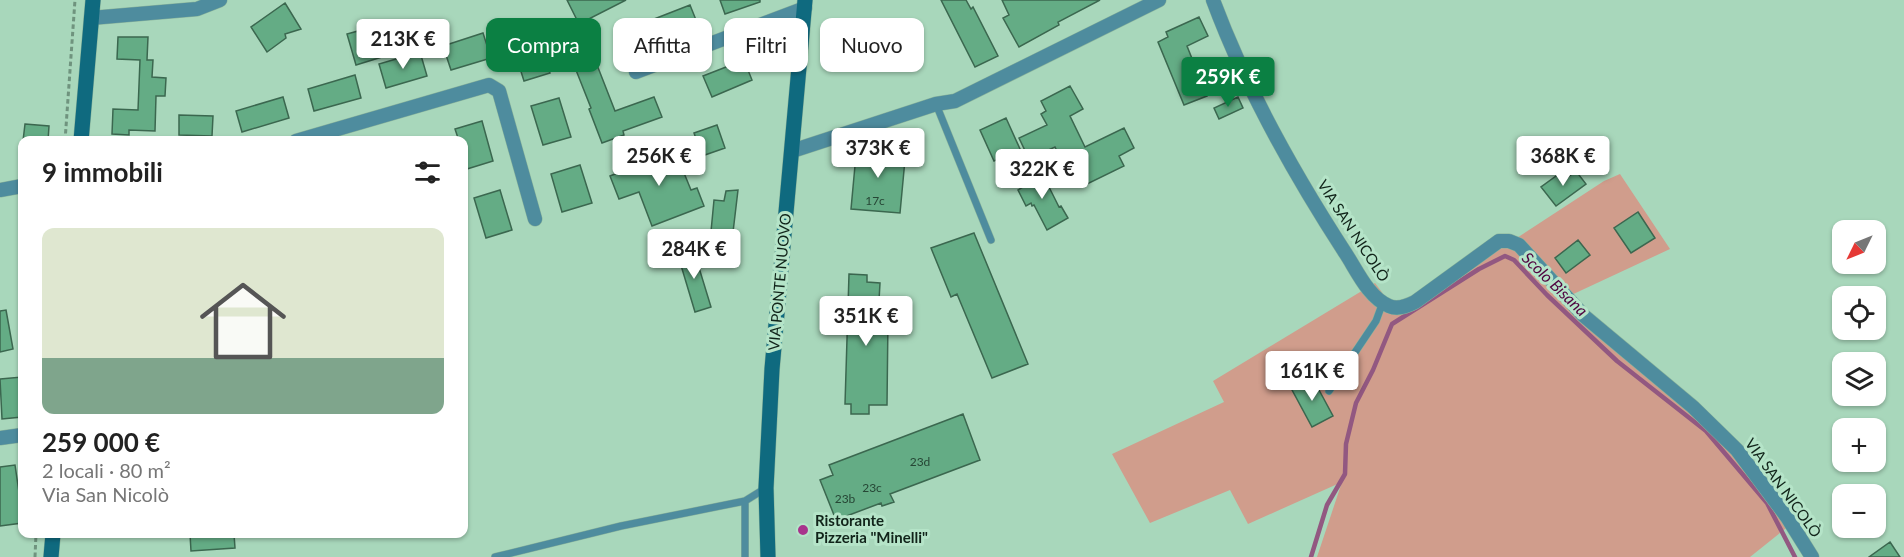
<!DOCTYPE html>
<html lang="it">
<head>
<meta charset="utf-8">
<style>
	:root { --surface:#fff; --page:#f2f2f2; --text:#222; --muted:#767676; --accent:#0b8043 }
	body { margin:0; font-family:Lato,sans-serif; background:var(--page); color:var(--text); height:100vh; display:flex; flex-direction:column; font-size:22px; white-space:nowrap }
	* { box-sizing:border-box; margin:0 }
	p { font-size:20px; color:var(--muted) }
	.icon { flex:none; width:33px; height:33px; fill:none; stroke:currentColor; stroke-width:2; stroke-linecap:round; stroke-linejoin:round }
	.map { position:relative; flex:1; overflow:hidden }
	.sheet { position:absolute; left:18px; top:136px; width:450px; height:402px; display:flex; flex-direction:column; background:var(--surface); border-radius:12px; box-shadow:0 2px 4px #0004 }
	.sheet>* { flex:none }
	.top-card { position:absolute; left:486px; top:18px; width:570px; height:54px; display:flex; gap:12px }
	.needle { width:39px; rotate:227deg }
	.buttons { position:absolute; left:1832px; top:220px; display:grid; gap:12px }
	.buttons a { display:grid; place-items:center; width:54px; height:54px; border-radius:12px; background:var(--surface); box-shadow:0 2px 4px #0004; font-size:30px }
	.price { position:absolute; translate:-50% -51px; padding:0 14px; border-radius:6px; background:#fff; color:#222; font-size:20px; line-height:39px; filter:drop-shadow(0 2px 3px #0008) }
	.price::after { content:''; position:absolute; left:50%; top:36px; width:18px; height:14px; margin-left:-9px; background:inherit; clip-path:polygon(0 0,100% 0,50% 100%) }
	.price.selected { background:var(--accent); color:#fff }
	ul { padding:0; list-style:none }
	li { display:grid; align-content:center; gap:12px; height:318px; padding:0 24px }
	li span { display:grid; place-items:center; height:186px; border-radius:12px; color:#555 }
	li>.icon { margin-inline-start:auto }
	span .icon { width:108px; height:108px; fill:#fffc; stroke-width:1 }
	li b { font-size:26px }
	h2 { display:flex; justify-content:space-between; align-items:center; height:72px; padding:0 24px; font-size:26px }
	.pill { padding:0 21px; border-radius:12px; background:var(--surface); box-shadow:0 2px 4px #0004; font-size:21px; line-height:54px }
	.pill.selected { background:var(--accent); color:#fff }
	.map>svg:first-child { display:block }
	.green { fill:#d09d8c }
	.lines { fill:none; stroke-linecap:round; stroke-linejoin:round }
	.stream { stroke:#925881; stroke-width:4.5 }
	.building { fill:#64ac85; stroke:#3b674f; stroke-width:1.5 }
	.lane-casing { stroke:#8ab39b; stroke-width:8 }
	.street-casing { stroke:#8ab39b; stroke-width:15 }
	.secondary-casing { stroke:#8ab39b; stroke-width:16 }
	.path { stroke:#6f937e; stroke-width:3; stroke-dasharray:4.5 3; stroke-linecap:butt }
	.lane { stroke:#4e8c9e; stroke-width:7 }
	.street { stroke:#4e8c9e; stroke-width:14 }
	.secondary { stroke:#0f6a7f; stroke-width:15 }
	.poi-dot { fill:#a8338c; stroke:#b5e4c8; stroke-width:2 }
	.labels { text-anchor:middle; stroke-width:6; stroke-linejoin:round; paint-order:stroke }
	.number-label { font-size:12px; fill:#264635 }
	.street-label { font-size:15px; fill:#11241a; stroke:#b5e4c8 }
	.poi-label { font-size:15px; font-weight:bold; fill:#11241a; stroke:#b5e4c8; text-anchor:start }
	.water-label { font-size:16px; font-style:italic; fill:#500340; stroke:#b5e4c8 }
</style>
</head>
<body>
<div class="map">
<svg width="1904" height="557" viewBox="0 0 1904 557">
	<rect width="100%" height="100%" fill="#a8d7bb"/>
	<path class="green" d="M1620 174 1670 249 1567 297 1700 413 1795 521 1750 557H1317L1342 482 1248 524 1230 490 1150 523 1112 454 1224 402 1213 381 1375 283 1399 315 1604 181Z"/>
	<g class="lines">
		<path class="stream" d="M1311 557 1327 505 1345 474 1346 444 1356 403 1373 370 1392 324 1479 269 1505 256 1514 260 1547 295 1617 361 1706 431 1767 503 1795 557"/>
	</g>
	<path class="building" d="M567 0H626L579 24Z
		M720 0H760V2L725 14Z
		M941 0H966L971 9 973 7 998 56 975 67Z
		M1002 0H1100L1058 22 1059 25 1019 47 1003 18 1009 15Z
		M285 3 301 29 285 34 286 38 267 52 251 27Z
		M690 5 698 25 657 41 649 21Z
		M1199 17 1208 36 1187 46 1207 96 1184 105 1158 42 1168 37 1166 32Z
		M358 31 361 41 376 37 382 57 356 65 347 34Z
		M483 33 491 58 451 70 443 46Z
		M538 35 550 73 524 81 512 43Z
		M118 37H148L147 60H153L152 77 166 78 165 96H156L155 131 129 130V135L112 134 113 109 138 110 140 60 117 59Z
		M885 40 898 41 897 58 884 57Z
		M590 47 615 111 654 97 662 117 623 131 624 135 602 143 589 109 591 108 570 55Z
		M420 52 427 76 386 88 379 64Z
		M744 60 752 80 712 97 703 76Z
		M355 75 361 98 314 111 308 89Z
		M1070 86 1083 109 1070 116 1085 147 1124 128 1134 148 1119 156 1124 166 1083 186 1079 177 1071 180 1055 147 1029 159 1019 138 1047 125 1041 114 1046 111 1041 101Z
		M283 97 289 118 242 132 236 111Z
		M1238 97 1243 108 1219 119 1214 108Z
		M559 98 571 137 543 145 531 106Z
		M179 115 213 116 212 136 179 135Z
		M1006 118 1020 149 994 161 980 130Z
		M482 121 493 161 467 169 464 157V141H459L455 129Z
		M25 124 49 126 48 141H23Z
		M717 125 725 148 702 156 694 133Z
		M857 144 906 149 900 213 851 209Z
		M673 146 691 190 697 188 704 206 652 226 639 192 619 199 610 176 653 159 651 154Z
		M580 165 592 203 562 212 551 174Z
		M1041 171 1059 207 1061 206 1068 218 1047 230 1034 205 1032 206 1031 203 1026 206 1018 190 1023 187 1021 182Z
		M1563 171 1568 177 1576 171 1586 184 1556 206 1541 187Z
		M500 190 512 230 486 238 474 198Z
		M738 190 729 266 717 264 719 243 710 242 714 200 724 201 726 191Z
		M1638 212 1655 238 1631 253 1614 228Z
		M974 233 1028 364 992 378 957 294 951 297 931 248Z
		M1578 240 1590 255 1566 273 1555 258Z
		M693 248 711 307 695 312 677 252Z
		M849 274 867 275V282L880 283 878 318H888L887 405H869V414H851V404H845Z
		M6 310 13 349 0 352V311Z
		M22 377V417L2 419 0 379Z
		M1312 377 1333 416 1312 427 1291 388Z
		M963 414 980 460 890 494 894 502 882 506 881 503 836 520 820 480 833 475 829 465Z
		M15 465 20 499H22V523L0 526V467Z
		M190 534H234L235 548 191 551Z
		M1890 542 1900 557H1869Z"/>
	<g class="lines">
		<g class="lane-casing">
			<path id="lane" d="M936 104 991 240
				M1329 391 1376 321 1383 302
				M745 501V557
				M495 557 621 526 745 501 766 488"/>
		</g>
		<g class="street-casing">
			<path id="street" d="M1213 0C1246 89 1294 174 1346 254 1357 271 1369 298 1389 306 1398 310 1407 306 1415 302L1499 241H1509L1519 245 1584 316 1693 407 1737 450 1787 517 1812 557
				M91 18 197 9 220 0
				M636 72 805 8
				M296 141 489 85 499 91 535 219
				M792 151 936 104 955 101 1159 0
				M0 190 22 186
				M0 438 22 435"/>
		</g>
		<g class="secondary-casing">
			<path id="secondary" d="M81 141 93 0
				M51 557 53 534
				M768 557 766 488 772 369 805 0"/>
		</g>
		<path class="path" d="M65 141 75 0
			M35 557 36 534"/>
		<use href="#lane" class="lane"/>
		<use href="#street" class="street"/>
		<use href="#secondary" class="secondary"/>
	</g>
	<circle class="poi-dot" cx="803" cy="530" r="6"/>
	<g class="labels">
		<g class="number-label">
			<text x="875" y="205">17c</text>
			<text x="920" y="466">23d</text>
			<text x="872" y="492">23c</text>
			<text x="845" y="503">23b</text>
		</g>
		<g class="street-label">
			<text transform="translate(1353 231) rotate(57)" y="5">VIA SAN NICOLÒ</text>
			<text transform="translate(780 282) rotate(-85)" y="5">VIA PONTE NUOVO</text>
			<text transform="translate(1783 488) rotate(54)" y="5">VIA SAN NICOLÒ</text>
		</g>
		<g class="poi-label">
			<text x="815" y="526">Ristorante<tspan x="815" dy="17">Pizzeria "Minelli"</tspan></text>
		</g>
		<g class="water-label">
			<text transform="translate(1555 284) rotate(44)" y="6">Scolo Bisana</text>
		</g>
	</g>
</svg>
<div class="buttons">
<a><svg class="needle" viewBox="-14 -14 28 28"><path d="M0-13l5 13h-10z" fill="#e53935"/><path d="M0 13l5-13h-10z" fill="#767676"/></svg></a>
<a><svg class="icon" aria-label="locate" viewBox="0 0 24 24"><circle cx="12" cy="12" r="6"/><path d="M12 2v4M12 18v4M2 12h4M18 12h4"/></svg></a>
<a><svg class="icon" aria-label="layers" viewBox="0 0 24 24"><path d="M12 4l9 5-9 5-9-5zM3 14l9 5 9-5"/></svg></a>
<a>+</a>
<a>−</a>
</div>
<b class="price" style="left:403px;top:70px">213K €</b>
<b class="price selected" style="left:1228px;top:108px">259K €</b>
<b class="price" style="left:878px;top:179px">373K €</b>
<b class="price" style="left:659px;top:187px">256K €</b>
<b class="price" style="left:1563px;top:187px">368K €</b>
<b class="price" style="left:1042px;top:200px">322K €</b>
<b class="price" style="left:694px;top:280px">284K €</b>
<b class="price" style="left:866px;top:347px">351K €</b>
<b class="price" style="left:1312px;top:402px">161K €</b>
<div class="top-card">
<a class="pill selected">Compra</a>
<a class="pill">Affitta</a>
<a class="pill">Filtri</a>
<a class="pill">Nuovo</a>
</div>
<section class="sheet">
<h2>9 immobili<svg class="icon" aria-label="filters" viewBox="0 0 24 24"><path d="M4 7h16M4 17h16"/><circle cx="9" cy="7" r="2"/><circle cx="15" cy="17" r="2"/></svg></h2>
<ul>
<li><span style="background:linear-gradient(#dfe7d0 70%,#7fa58c 0)"><svg class="icon" aria-label="home" viewBox="0 0 24 24"><path d="M3 11l9-7 9 7M6 9v11h12V9"/></svg></span><div><b>259 000 €</b><p>2 locali · 80 m²</p><p>Via San Nicolò</p></div></li>
</ul>
</section>
</div>
</body>
</html>
